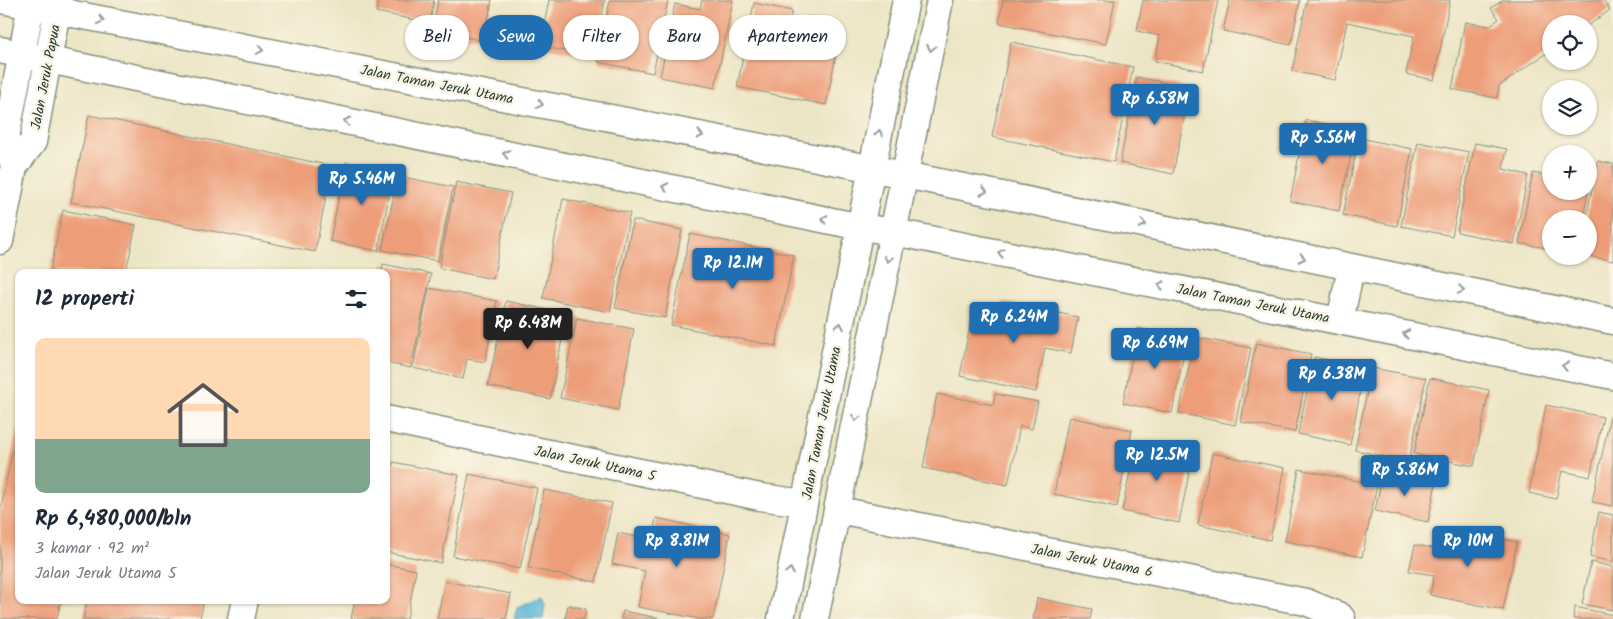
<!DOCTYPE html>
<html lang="id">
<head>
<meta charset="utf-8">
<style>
	:root { --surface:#fff; --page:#f6f6f7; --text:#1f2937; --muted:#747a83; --line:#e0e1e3; --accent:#1f6fb2 }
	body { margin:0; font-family:Kalam,sans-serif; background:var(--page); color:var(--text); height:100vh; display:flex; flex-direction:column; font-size:19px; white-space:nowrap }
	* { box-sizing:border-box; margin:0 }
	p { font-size:16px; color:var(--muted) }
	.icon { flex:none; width:28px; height:28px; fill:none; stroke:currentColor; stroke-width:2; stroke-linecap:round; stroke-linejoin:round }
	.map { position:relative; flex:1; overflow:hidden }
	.panel { position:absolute; left:15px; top:269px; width:375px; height:335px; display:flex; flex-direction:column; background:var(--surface); border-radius:10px; box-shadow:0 1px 4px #0004 }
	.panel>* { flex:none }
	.banner { position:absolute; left:405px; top:15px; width:475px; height:45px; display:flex; gap:10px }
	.fabs { position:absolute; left:1542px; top:15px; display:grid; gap:10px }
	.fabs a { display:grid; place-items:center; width:55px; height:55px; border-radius:50%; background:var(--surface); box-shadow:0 1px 4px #0004; font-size:25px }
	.price { position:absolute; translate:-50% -42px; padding:0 11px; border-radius:5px; background:var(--accent); color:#fff; font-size:16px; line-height:32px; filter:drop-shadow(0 1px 2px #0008) }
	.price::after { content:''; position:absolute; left:50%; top:30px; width:15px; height:11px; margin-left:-8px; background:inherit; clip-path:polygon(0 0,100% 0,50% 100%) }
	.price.current { background:#222; color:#fff }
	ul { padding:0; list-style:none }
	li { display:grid; align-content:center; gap:10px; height:265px; padding:0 20px }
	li+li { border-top:1px solid var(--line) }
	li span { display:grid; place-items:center; height:155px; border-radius:10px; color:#555 }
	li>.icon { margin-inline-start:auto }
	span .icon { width:90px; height:90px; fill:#fffc; stroke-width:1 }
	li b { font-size:21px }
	h2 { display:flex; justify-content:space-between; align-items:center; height:60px; padding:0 20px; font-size:21px }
	.tag { padding:0 18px; border-radius:22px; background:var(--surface); box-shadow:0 1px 4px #0004; font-size:18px; line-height:45px }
	.tag.current { background:var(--accent); color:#fff }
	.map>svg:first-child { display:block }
	.water { fill:#56b8d5; stroke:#3a7a84 }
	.building { fill:#ed9e79 }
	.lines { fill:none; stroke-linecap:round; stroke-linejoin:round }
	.minor-casing { stroke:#86917c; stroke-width:29 }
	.minor { stroke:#fff; stroke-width:26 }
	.oneway { stroke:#8f9e9a }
	.labels { text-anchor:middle; stroke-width:5; stroke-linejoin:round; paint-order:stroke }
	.street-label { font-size:14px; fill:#1f3d34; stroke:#fcf5e5 }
</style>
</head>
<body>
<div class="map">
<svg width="1613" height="619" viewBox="0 0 1613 619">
	<rect width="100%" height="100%" fill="#fcf5e5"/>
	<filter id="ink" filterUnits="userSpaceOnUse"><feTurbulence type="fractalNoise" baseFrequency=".02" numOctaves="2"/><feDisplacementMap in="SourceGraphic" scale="10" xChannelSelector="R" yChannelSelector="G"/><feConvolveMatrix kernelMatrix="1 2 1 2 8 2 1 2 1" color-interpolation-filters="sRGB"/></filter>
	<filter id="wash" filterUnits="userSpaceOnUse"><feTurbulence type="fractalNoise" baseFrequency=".0096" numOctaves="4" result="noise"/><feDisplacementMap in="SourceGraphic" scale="20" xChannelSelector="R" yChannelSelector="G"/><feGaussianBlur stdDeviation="1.12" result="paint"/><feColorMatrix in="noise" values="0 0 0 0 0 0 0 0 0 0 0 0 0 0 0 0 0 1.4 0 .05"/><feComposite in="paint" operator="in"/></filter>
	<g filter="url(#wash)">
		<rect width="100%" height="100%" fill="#ece5c5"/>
		<path class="water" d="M542 596 545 604 543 619H514L517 607Z"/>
		<g id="blocks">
			<path class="building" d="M379 0H434L430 23 376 12Z
				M438 0H492L484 41 432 30Z
				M549 0H605L594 57 540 46Z
				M610 0H668L653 73 598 62Z
				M702 0H733L715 88 660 77 675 4 700 9Z
				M1003 0H1115L1106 44 999 23Z
				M1143 0H1218L1203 71 1155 61 1160 36 1137 31Z
				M1230 0H1300L1291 45 1223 31Z
				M1307 0H1450L1434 80 1406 74 1414 36 1347 22 1335 80 1292 71Z
				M1503 0H1603L1610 10 1589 25 1551 24V50L1499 86 1497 98 1452 89 1465 22 1489 26 1499 19 1491 8Z
				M754 3 792 11 787 32 804 35 806 22 841 29 826 105 737 87Z
				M1011 42 1133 67 1114 162 992 137Z
				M1137 77 1190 88 1173 174 1120 163Z
				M89 115 332 166 315 252 71 202Z
				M1306 120 1356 130 1339 211 1290 201Z
				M1359 138 1412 149 1397 226 1343 215Z
				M1418 142 1469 152 1452 236 1401 226Z
				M1475 143 1507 149 1503 169 1528 175 1514 244 1457 232Z
				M1598 161 1613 164V261L1589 256V219H1586Z
				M346 162 394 171 378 251 330 241Z
				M1533 173 1551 176V191H1588L1583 219H1551V249L1519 243Z
				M398 176 453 187 438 261 382 250Z
				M456 182 511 193 493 279 439 268Z
				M563 199 630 213 610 312 543 298Z
				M63 210 136 225 126 272H50Z
				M633 220 682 230 665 318 615 308Z
				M690 234 794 255 776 346 671 325Z
				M383 264 431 274 411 368 386 363V272H382Z
				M429 288 497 301 485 362 467 359 463 379 413 368Z
				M506 301 567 314 550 399 488 386Z
				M1003 302 1078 317 1071 353 1045 348 1036 392 960 376 974 305 1001 310Z
				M577 318 634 329 618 410 560 398Z
				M1138 328 1187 338 1172 413 1123 403Z
				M1195 337 1251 348 1235 425 1179 413Z
				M1256 343 1311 354 1295 432 1241 422Z
				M1314 357 1365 367 1350 445 1298 434Z
				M1372 368 1426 378 1409 461 1355 450Z
				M1430 378 1489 390 1474 466 1414 454Z
				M937 394 993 405 995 394 1038 402 1032 429 1020 426 1008 485 923 468Z
				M1546 405 1603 417 1590 477 1562 471 1556 499 1529 493Z
				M1069 417 1132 430 1117 507 1054 494Z
				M1610 417H1613V506L1592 502Z
				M18 425 19 600H61L57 619H0V511Z
				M1136 442 1193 454 1179 523 1122 511Z
				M1212 453 1285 468 1270 540 1198 525Z
				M393 462 459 475 441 563 386 552V496Z
				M1299 469 1377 485 1362 557 1285 541Z
				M1383 472 1436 483 1428 522 1375 511Z
				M469 474 537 488 520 569 453 556Z
				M544 490 612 503 596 582 528 568Z
				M1599 512 1613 515V562L1590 557Z
				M656 518 730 534 713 619H700L638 607 645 571 612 564 618 533 652 540Z
				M1443 528 1517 542 1503 610 1430 595 1434 575 1409 571 1415 545 1439 549Z
				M1591 562 1613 567V610L1582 604Z
				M386 564 416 570 407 619H351L355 600H386Z
				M445 581 511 594 506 619H437Z
				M1037 598 1092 609 1090 619H1033Z
				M87 600H204L200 619H83Z
				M568 605 586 609 584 619H565Z
				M1575 607 1613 615V619H1573Z
				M623 611 658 618V619H621Z"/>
		</g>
	</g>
	<g filter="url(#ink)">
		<use href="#blocks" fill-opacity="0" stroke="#86917c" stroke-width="1"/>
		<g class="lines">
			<g class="minor-casing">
				<path id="minor" d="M1 0 905 175 1613 321
					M0 50 861 227 894 232 1613 376
					M14 167 6 137 32 0
					M0 241 14 167 33 142 59 0
					M1340 321 1351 268
					M386 419 760 497 804 503
					M838 510 1306 602 1340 616 1342 619
					M241 619 245 600
					M781 619 906 0
					M815 619 940 0"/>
			</g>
			<use href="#minor" class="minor"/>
		</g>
		<defs><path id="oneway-chevron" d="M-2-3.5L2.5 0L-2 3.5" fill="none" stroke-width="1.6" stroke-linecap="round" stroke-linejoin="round" transform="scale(1.25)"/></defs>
		<g class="oneway">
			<use href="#oneway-chevron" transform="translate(101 20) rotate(11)"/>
			<use href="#oneway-chevron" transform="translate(931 48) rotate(101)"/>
			<use href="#oneway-chevron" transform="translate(260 50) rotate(11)"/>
			<use href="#oneway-chevron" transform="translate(540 104) rotate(11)"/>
			<use href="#oneway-chevron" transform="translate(347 121) rotate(-168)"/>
			<use href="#oneway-chevron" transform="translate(879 133) rotate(-79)"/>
			<use href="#oneway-chevron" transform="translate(700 135) rotate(11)"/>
			<use href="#oneway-chevron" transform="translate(506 154) rotate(-168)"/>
			<use href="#oneway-chevron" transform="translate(665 187) rotate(-168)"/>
			<use href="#oneway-chevron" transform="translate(984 191) rotate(12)"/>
			<use href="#oneway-chevron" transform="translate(824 219) rotate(-168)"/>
			<use href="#oneway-chevron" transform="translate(1143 224) rotate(12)"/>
			<use href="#oneway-chevron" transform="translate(1001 253) rotate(-169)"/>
			<use href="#oneway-chevron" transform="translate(1302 258) rotate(12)"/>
			<use href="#oneway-chevron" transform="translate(888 259) rotate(101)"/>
			<use href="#oneway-chevron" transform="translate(1161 285) rotate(-169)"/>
			<use href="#oneway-chevron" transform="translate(1461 290) rotate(11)"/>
			<use href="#oneway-chevron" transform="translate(840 326) rotate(-79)"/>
			<use href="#oneway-chevron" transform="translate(1406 334) rotate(-169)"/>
			<use href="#oneway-chevron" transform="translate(1565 366) rotate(-169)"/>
			<use href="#oneway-chevron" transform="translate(856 418) rotate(101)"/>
			<use href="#oneway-chevron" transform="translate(790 571) rotate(-78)"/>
		</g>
	</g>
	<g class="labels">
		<g class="street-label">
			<text transform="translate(45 77) rotate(-79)" y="5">Jalan Jeruk Papua</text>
			<text transform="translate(437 84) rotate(11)" y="5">Jalan Taman Jeruk Utama</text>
			<text transform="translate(1253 303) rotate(11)" y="5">Jalan Taman Jeruk Utama</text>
			<text transform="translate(821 423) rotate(-79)" y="5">Jalan Taman Jeruk Utama</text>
			<text transform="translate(595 463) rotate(12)" y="5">Jalan Jeruk Utama 5</text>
			<text transform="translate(1092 560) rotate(11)" y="5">Jalan Jeruk Utama 6</text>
		</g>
	</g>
</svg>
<div class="fabs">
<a><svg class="icon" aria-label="locate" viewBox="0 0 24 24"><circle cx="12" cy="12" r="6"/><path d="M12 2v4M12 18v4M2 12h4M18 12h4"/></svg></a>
<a><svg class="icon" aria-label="layers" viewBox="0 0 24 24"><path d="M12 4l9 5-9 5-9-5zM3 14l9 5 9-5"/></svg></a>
<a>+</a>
<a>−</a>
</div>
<b class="price" style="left:1155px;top:126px">Rp 6.58M</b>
<b class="price" style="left:1323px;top:165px">Rp 5.56M</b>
<b class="price" style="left:362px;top:206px">Rp 5.46M</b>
<b class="price" style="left:733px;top:290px">Rp 12.1M</b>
<b class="price" style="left:1014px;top:344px">Rp 6.24M</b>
<b class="price current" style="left:528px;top:350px">Rp 6.48M</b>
<b class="price" style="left:1155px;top:370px">Rp 6.69M</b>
<b class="price" style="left:1332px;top:401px">Rp 6.38M</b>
<b class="price" style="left:1157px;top:482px">Rp 12.5M</b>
<b class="price" style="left:1405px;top:497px">Rp 5.86M</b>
<b class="price" style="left:677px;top:568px">Rp 8.81M</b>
<b class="price" style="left:1468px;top:568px">Rp 10M</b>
<div class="banner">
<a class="tag">Beli</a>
<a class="tag current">Sewa</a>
<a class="tag">Filter</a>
<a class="tag">Baru</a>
<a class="tag">Apartemen</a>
</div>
<section class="panel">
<h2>12 properti<svg class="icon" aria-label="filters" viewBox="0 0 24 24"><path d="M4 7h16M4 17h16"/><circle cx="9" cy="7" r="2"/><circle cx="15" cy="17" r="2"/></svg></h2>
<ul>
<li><span style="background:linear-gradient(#ffd9b3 65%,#7fa58c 0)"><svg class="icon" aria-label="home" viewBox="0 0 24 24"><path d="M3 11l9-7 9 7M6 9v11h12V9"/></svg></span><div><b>Rp 6,480,000/bln</b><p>3 kamar · 92 m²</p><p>Jalan Jeruk Utama 5</p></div></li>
</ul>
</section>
</div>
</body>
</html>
